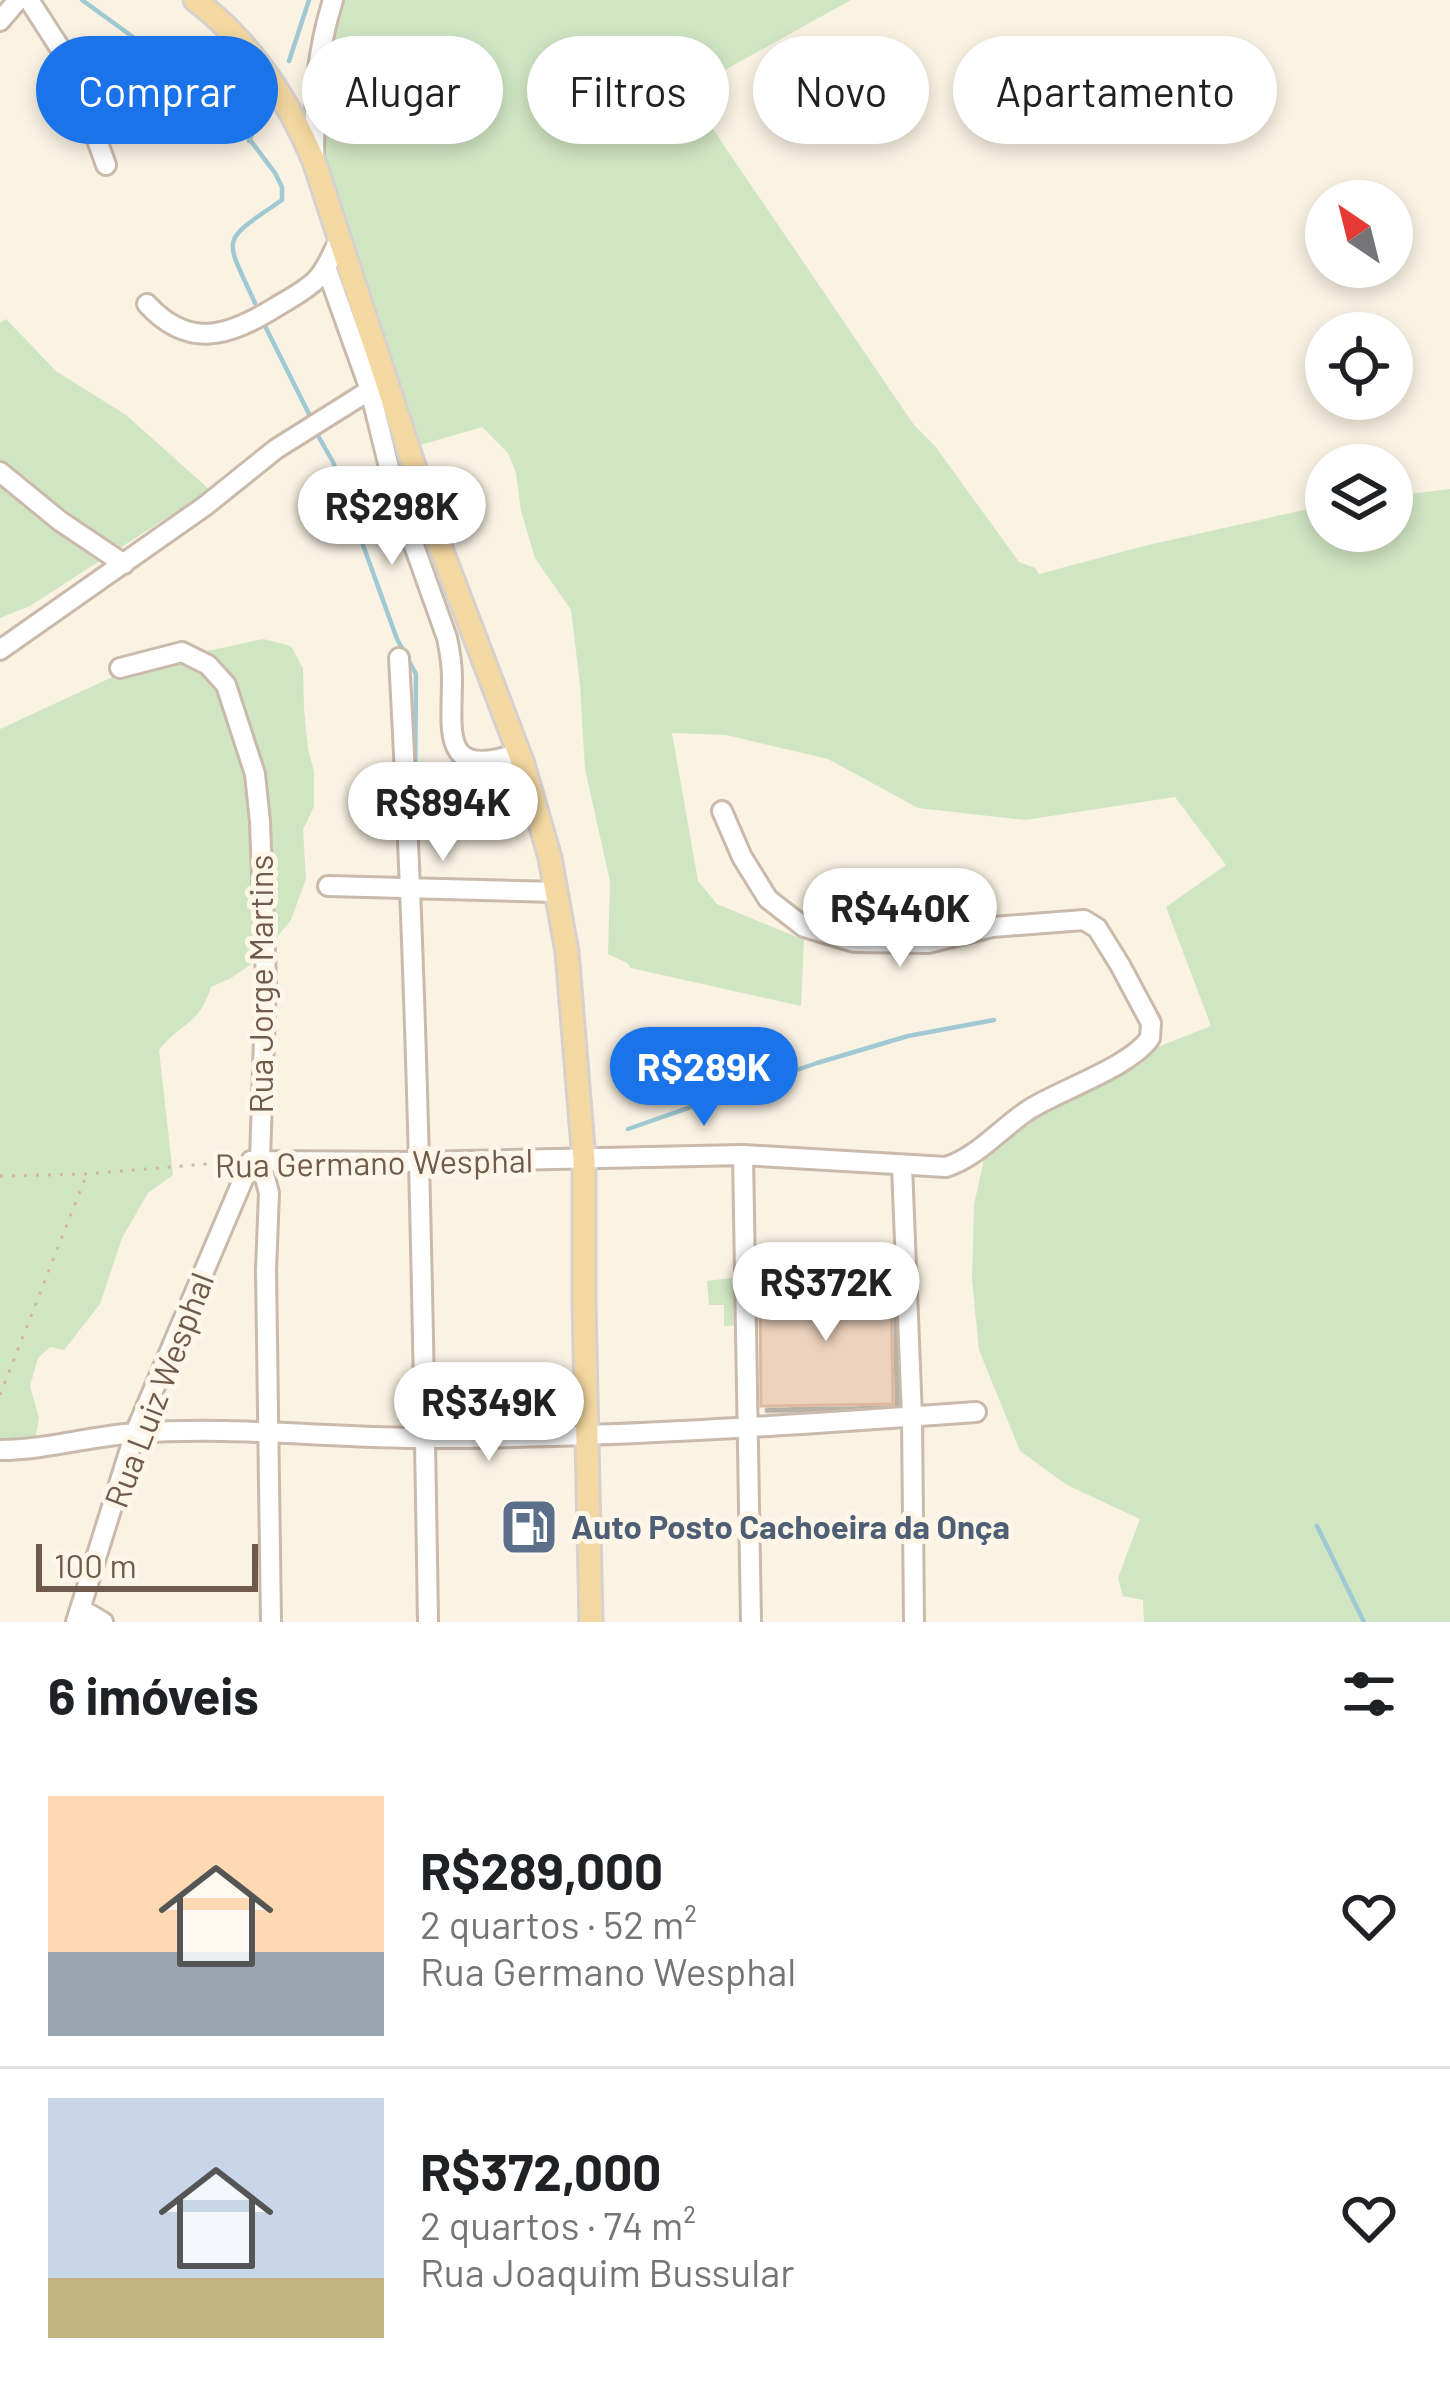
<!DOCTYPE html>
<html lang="pt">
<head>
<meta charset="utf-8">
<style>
	:root { --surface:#fff; --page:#f6f6f6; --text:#202124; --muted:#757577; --line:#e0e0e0; --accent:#1a73e8 }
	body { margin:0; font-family:Barlow,sans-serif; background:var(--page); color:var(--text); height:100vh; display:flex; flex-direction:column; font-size:45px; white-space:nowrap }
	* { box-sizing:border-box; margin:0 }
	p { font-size:39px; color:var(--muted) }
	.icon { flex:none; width:66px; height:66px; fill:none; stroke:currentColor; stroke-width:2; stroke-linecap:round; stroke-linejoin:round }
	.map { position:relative; height:1622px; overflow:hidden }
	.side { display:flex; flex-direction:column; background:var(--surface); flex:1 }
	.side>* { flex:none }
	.hud { position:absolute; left:36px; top:36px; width:1380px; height:108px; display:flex; gap:24px }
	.needle { width:78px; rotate:325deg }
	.buttons { position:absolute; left:1305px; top:180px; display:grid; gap:24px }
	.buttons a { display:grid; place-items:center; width:108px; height:108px; border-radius:50%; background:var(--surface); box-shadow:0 6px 18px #0003; font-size:60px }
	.scale { position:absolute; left:36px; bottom:30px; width:222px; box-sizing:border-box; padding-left:12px; border:6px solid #705a4b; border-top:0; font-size:33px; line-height:42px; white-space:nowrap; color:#705a4b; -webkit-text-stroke:9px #fdf6e9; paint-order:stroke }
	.price { position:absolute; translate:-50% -102px; padding:0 27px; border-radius:42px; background:#fff; color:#222; font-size:39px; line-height:78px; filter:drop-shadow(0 3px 6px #0008) }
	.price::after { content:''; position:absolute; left:50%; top:72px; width:36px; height:27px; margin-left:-18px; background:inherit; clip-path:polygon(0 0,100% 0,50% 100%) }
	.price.active { background:var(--accent); color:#fff }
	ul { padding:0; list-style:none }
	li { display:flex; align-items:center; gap:36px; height:300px; padding:0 48px }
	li+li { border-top:3px solid var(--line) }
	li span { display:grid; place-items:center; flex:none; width:336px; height:240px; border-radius:0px; color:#555 }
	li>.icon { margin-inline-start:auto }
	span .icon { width:144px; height:144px; fill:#fffc; stroke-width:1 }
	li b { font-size:51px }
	h2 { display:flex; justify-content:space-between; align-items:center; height:144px; padding:0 48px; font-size:51px }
	.chip { padding:0 42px; border-radius:54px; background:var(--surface); box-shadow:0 6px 18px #0003; font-size:42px; line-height:108px }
	.chip.active { background:var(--accent); color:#fff }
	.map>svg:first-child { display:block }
	.green { fill:#d0e6c3 }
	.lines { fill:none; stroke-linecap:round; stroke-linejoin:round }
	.stream { stroke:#a1c9d3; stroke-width:4.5 }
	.building { fill:#edd2bd; stroke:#deb99f; stroke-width:3; filter:url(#shadow) }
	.minor-casing { stroke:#cabaab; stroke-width:24 }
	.major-casing { stroke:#d7d1cd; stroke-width:27 }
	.path { stroke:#d2b5a1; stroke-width:3; stroke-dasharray:3 9; stroke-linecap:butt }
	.minor { stroke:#fff; stroke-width:18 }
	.major { stroke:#f4d8a1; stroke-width:21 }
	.labels { text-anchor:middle; stroke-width:10; stroke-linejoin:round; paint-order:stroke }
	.street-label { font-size:33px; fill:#705a4b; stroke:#fdf6e9 }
	.service-label { font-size:33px; font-weight:bold; fill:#4e5e75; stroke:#fdf6e9; text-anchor:start }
</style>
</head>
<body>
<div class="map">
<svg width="1450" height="1622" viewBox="0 0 1450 1622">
	<defs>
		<filter id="shadow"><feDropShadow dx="5.5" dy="5.5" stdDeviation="0" flood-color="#0004"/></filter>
	</defs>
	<rect width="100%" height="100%" fill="#faf2e3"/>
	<path class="green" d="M331 0H851L687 91 914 425 935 446 1019 562 1035 568 1039 574 1144 546 1326 505V531H1392V496L1450 489V1622H1144L1143 1600 1123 1596 1118 1578 1140 1519 1067 1485 1020 1451 979 1350 972 1280 974 1205 989 1136 1117 1063 1211 1026 1166 907 1226 865 1175 797 1025 820 918 808 828 759 726 735 672 733 698 881 717 904 804 940 801 1006 631 968 627 963 608 954 610 881 585 769 580 685 571 610 535 558 521 511 516 473 508 453 482 427 417 446 321 166V86Z
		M6 319 56 371 126 415 210 490 30 606 0 618V323Z
		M263 639 291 646 303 668 304 708 308 749 314 772V806L303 830 306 879 291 920 260 958 231 978 211 987C199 1026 182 1021 159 1050L173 1175 148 1193 122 1238 100 1304 64 1350 50 1347 38 1358 30 1386 39 1418 35 1440H0V729L134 667Z
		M738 1277 743 1325 724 1326V1305H709L707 1281Z"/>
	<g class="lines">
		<path class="stream" d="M82 0 221 101 275 173 282 187V200C219 243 224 235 255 303
			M289 61 309 0
			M249 141 257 124
			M263 322 309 414
			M317 434 333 462 397 639 416 674 415 792
			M628 1129 817 1063 908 1036 994 1020
			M1317 1526 1364 1622"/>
	</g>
	<path class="building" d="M891 1281 893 1404 761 1406 760 1284Z"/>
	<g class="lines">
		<g class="minor-casing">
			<path id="minor" d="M29 0 69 62 106 165
				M0 21 18 0
				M314 157C315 97 315 58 333 0
				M326 267 370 390 395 492 447 638C450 652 452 664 452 678 452 733 440 780 519 753
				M147 304C189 350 229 336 276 307 289 299 305 291 316 280 327 269 333 252 340 238
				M0 472 60 521 124 564
				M0 650 205 506 276 449 370 390
				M399 658C417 979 423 1300 428 1622
				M120 668 182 652 208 665 226 685 255 774 260 822 266 980 260 1159 269 1193 266 1270 271 1622
				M328 886 557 892
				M743 1155 751 1622
				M902 1166 912 1417 914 1622
				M0 1450C46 1450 90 1436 136 1433 233 1426 331 1438 428 1438 611 1438 794 1425 976 1412
				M81 1609 103 1622
				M76 1622 135 1433 251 1161 421 1162 743 1155 946 1167C978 1157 1002 1127 1030 1109 1062 1089 1130 1067 1150 1038L1151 1023 1120 965 1097 928 1084 920 992 927 928 943 854 942 804 927 768 899 742 857 722 811"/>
		</g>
		<g class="major-casing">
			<path id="major" d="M195 0C249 41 288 99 314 161L442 551 523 764 550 858 567 952 584 1160V1304L591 1622"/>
		</g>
		<path class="path" d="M0 1176 86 1174 232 1162
			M0 1395 86 1176"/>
		<use href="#minor" class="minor"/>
		<use href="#major" class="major"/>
	</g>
	<defs>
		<g id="fuel-square" transform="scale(3)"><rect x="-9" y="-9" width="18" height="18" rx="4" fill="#5c6f8a" stroke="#fdf6e9"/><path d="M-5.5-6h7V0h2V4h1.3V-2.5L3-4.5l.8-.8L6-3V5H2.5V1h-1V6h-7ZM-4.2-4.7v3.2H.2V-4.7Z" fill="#fff"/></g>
	</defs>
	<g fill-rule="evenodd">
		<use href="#fuel-square" x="529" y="1527"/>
	</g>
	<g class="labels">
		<g class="street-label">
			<text transform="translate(261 984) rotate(-90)" y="12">Rua Jorge Martins</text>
			<text transform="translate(374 1163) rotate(-1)" y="12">Rua Germano Wesphal</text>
			<text transform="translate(159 1390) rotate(-69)" y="12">Rua Luiz Wesphal</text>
		</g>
		<g class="service-label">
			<text x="571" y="1539">Auto Posto Cachoeira da Onça</text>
		</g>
	</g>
</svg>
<div class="buttons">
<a><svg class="needle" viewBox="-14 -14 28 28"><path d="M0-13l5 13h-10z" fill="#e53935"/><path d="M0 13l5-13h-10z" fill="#757577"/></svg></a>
<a><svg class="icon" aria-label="locate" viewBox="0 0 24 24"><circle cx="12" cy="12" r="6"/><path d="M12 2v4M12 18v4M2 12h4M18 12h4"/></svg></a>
<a><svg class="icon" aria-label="layers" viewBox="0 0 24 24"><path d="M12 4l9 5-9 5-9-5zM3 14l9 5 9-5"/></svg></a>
</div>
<div class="scale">100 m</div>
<b class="price" style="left:392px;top:568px">R$298K</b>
<b class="price" style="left:443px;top:864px">R$894K</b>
<b class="price" style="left:900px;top:970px">R$440K</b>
<b class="price active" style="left:704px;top:1129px">R$289K</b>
<b class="price" style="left:826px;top:1344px">R$372K</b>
<b class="price" style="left:489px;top:1464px">R$349K</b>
<div class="hud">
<a class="chip active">Comprar</a>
<a class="chip">Alugar</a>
<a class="chip">Filtros</a>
<a class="chip">Novo</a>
<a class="chip">Apartamento</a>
</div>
</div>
<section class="side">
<h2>6 imóveis<svg class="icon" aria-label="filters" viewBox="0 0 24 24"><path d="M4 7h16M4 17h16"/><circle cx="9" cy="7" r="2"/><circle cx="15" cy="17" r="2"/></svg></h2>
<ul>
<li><span style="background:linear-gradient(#ffd9b3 65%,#9aa5b1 0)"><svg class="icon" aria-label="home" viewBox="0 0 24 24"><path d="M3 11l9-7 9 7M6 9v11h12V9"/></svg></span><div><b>R$289,000</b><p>2 quartos · 52 m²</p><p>Rua Germano Wesphal</p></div><svg class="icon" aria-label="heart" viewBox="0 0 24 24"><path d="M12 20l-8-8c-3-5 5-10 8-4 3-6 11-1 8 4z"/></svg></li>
<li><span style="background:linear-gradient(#c9d6e8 75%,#c2b280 0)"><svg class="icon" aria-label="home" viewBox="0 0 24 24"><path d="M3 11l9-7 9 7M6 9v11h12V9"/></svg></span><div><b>R$372,000</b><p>2 quartos · 74 m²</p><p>Rua Joaquim Bussular</p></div><svg class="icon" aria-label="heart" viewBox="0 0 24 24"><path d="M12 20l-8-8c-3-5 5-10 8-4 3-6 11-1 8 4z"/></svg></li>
</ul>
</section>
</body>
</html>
